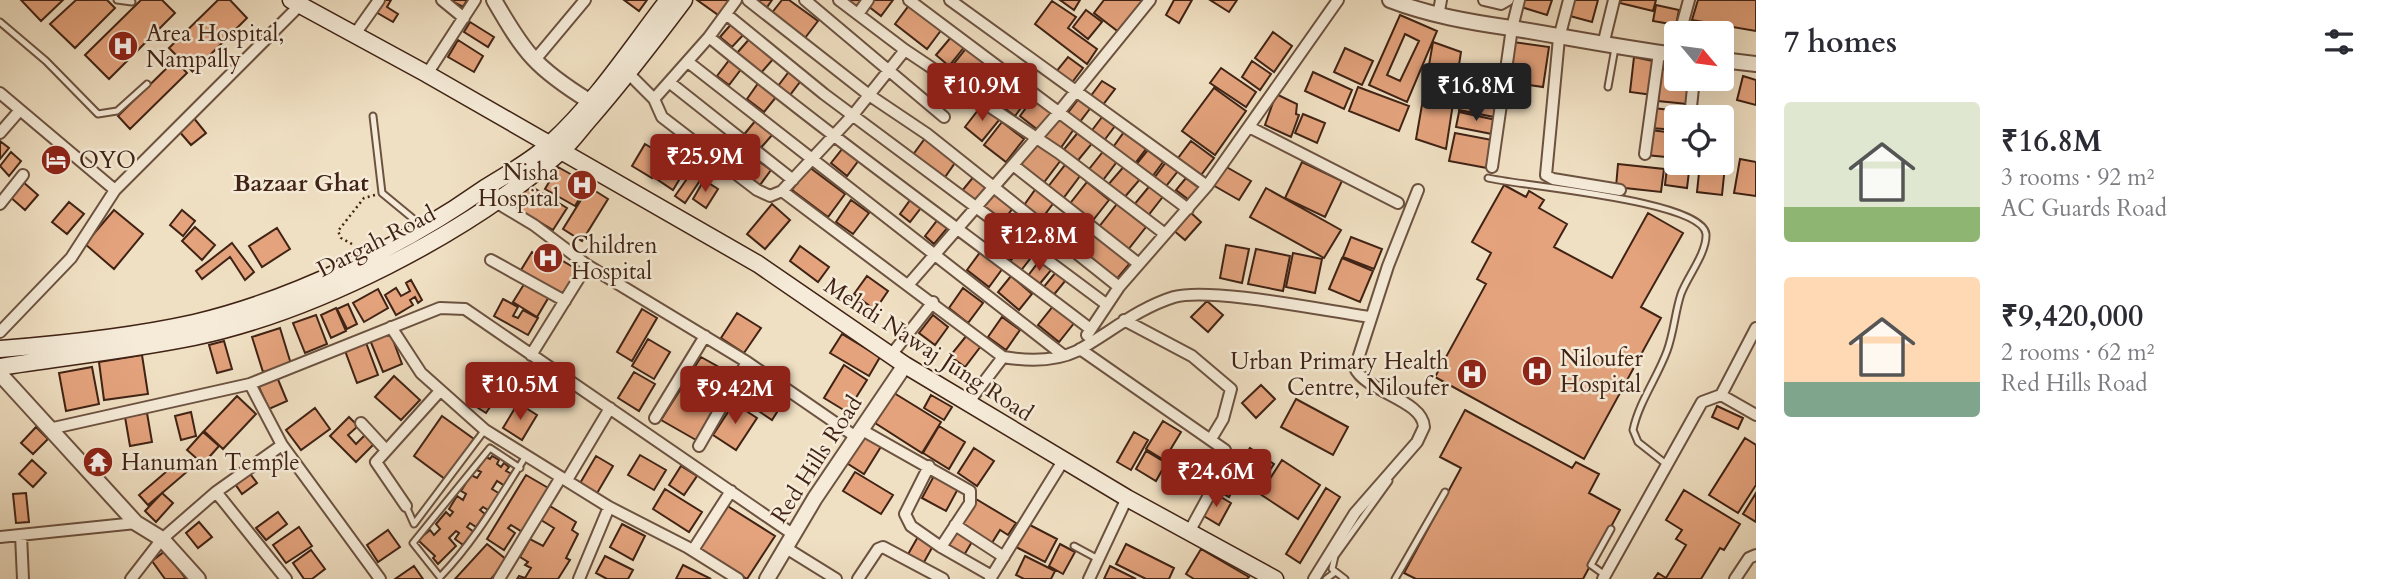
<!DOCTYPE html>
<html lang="en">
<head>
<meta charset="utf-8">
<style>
	:root { --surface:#fff; --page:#f2f2f3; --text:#2b2b33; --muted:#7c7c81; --accent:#8f2418 }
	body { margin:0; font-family:Cardo,serif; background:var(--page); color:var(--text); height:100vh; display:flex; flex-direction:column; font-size:26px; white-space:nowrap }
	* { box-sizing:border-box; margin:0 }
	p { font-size:23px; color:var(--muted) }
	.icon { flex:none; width:38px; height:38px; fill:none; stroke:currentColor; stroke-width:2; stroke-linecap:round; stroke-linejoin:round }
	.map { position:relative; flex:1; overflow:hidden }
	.side { display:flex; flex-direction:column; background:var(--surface); width:630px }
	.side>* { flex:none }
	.needle { width:46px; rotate:119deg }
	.controls { position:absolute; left:1664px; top:21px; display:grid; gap:14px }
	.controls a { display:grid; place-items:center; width:70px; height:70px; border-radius:7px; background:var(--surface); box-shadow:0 7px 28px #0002; font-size:35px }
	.price { position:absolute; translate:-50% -60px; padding:0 16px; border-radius:7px; background:var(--accent); color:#fff; font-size:23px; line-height:46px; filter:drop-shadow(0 2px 4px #0008) }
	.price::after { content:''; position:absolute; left:50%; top:42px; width:21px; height:16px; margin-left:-10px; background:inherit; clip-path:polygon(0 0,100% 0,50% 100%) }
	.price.on { background:#222; color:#fff }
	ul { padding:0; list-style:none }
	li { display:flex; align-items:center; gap:21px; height:175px; padding:0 28px }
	li span { display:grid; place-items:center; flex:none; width:196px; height:140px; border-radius:7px; color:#555 }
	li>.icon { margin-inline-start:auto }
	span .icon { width:84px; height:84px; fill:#fffc; stroke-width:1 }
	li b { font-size:30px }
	h2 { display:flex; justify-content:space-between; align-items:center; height:84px; padding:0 28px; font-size:30px }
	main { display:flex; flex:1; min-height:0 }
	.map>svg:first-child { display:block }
	.building { fill:#e4a37d; stroke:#402315; stroke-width:2; fill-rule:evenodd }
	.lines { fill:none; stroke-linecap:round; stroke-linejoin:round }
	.service-casing { stroke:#6c5240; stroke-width:9 }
	.minor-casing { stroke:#6c5240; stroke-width:14 }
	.tertiary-casing { stroke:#6c5240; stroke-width:18 }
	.secondary-casing { stroke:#402315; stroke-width:19 }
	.path { stroke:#402315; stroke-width:2.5; stroke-dasharray:2 3.5; stroke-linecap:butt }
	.service { stroke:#f5ebd8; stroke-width:5 }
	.minor { stroke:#f5ebd8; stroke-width:10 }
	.tertiary { stroke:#f5ebd8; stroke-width:14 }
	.secondary { stroke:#f5ebd8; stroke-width:16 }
	.labels { text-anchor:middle; stroke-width:5; stroke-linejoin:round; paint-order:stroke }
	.poi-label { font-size:23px; fill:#402315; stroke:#f5ebd8; text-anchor:start }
	.street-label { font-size:23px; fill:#402315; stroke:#f5ebd8 }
	.neighbourhood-label { font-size:24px; font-weight:bold; fill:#402315; stroke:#f5ebd8 }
</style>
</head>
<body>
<main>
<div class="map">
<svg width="1756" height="579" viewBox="0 0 1756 579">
	<rect width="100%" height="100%" fill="#f0e0c3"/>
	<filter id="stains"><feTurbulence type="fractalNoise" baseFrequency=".00286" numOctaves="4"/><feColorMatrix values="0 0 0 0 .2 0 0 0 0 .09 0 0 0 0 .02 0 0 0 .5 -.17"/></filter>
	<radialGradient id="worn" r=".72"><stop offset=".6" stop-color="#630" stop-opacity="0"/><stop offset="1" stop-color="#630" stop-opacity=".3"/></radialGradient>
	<path class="building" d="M21 0H63L41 21Z
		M76 0H107L115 8 75 48 50 24Z
		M141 0H162L175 13 109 79 85 55Z
		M218 0H230L247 18 193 72 169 48Z
		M381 0H391L387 7 398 14 393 22 374 11Z
		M450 0H467L463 7Z
		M624 0H647L639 11Z
		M697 0H733L721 17Z
		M752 0H772L765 10Z
		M782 0H789L818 21 805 38 771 14Z
		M847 0H864L857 8Z
		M873 0H893L881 16 868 6Z
		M1060 0H1080L1074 10Z
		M1104 0H1146L1120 33 1094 13Z
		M1174 0H1192L1179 23 1166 15Z
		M1210 0H1237L1229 12Z
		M1520 0H1552L1547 15 1518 6Z
		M1574 0H1598L1592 22 1570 16Z
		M1621 0H1656L1653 11 1620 3Z
		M1698 0H1756V31L1692 20Z
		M1052 1 1076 17 1068 28 1097 49 1087 64 1035 24Z
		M910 4 942 29 927 49 895 24Z
		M1656 5 1679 10 1676 25 1653 21Z
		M1086 10 1102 22 1088 39 1073 27Z
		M1400 15 1437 31 1407 102 1369 85ZM1405 34 1419 41 1400 81 1387 75Z
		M470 22 494 37 488 47 464 32Z
		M733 22 745 33 732 47 720 37Z
		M1273 32 1292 46 1274 72 1255 58Z
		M952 36 965 46 949 66 936 55Z
		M751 37 774 58 760 74 737 53Z
		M458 40 483 56 474 72 448 57Z
		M1433 42 1461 52 1446 149 1416 139Z
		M1513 42 1549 47 1543 87 1507 82Z
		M968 46 985 60 969 81 951 67Z
		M1345 48 1373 61 1362 85 1334 72Z
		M1068 57 1083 68 1070 85 1055 73Z
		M1634 57 1653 61V95L1630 92Z
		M730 59 742 68 729 85 717 76Z
		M175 60 187 73 130 129 118 116Z
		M1252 61 1271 74 1260 90 1242 77Z
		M989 63 1001 72 984 94 972 84Z
		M1221 68 1256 92 1246 107 1210 83Z
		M791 69 803 78 790 95 778 86Z
		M1661 69 1676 70V79H1689L1687 104 1658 101Z
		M1313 72 1352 90 1344 109 1305 91Z
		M1003 74 1016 84 1000 105 987 94Z
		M1743 76 1756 80V105L1737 100Z
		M1102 81 1115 89 1102 106 1090 97Z
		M759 82 777 96 764 112 747 99Z
		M1020 86 1031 95 1015 116 1003 107Z
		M1358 87 1409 106 1399 131 1349 111Z
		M1464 87 1499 94 1494 117 1459 110Z
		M1214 88 1246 111 1215 155 1182 131Z
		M1276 94 1297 104 1296 114 1299 115 1291 137 1265 125Z
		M1034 97 1053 112 1038 130 1020 116Z
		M1080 97 1092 106 1079 123 1067 114Z
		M982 105 1000 119 982 141 965 127Z
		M1653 108 1688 112V117H1676V130L1651 128Z
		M1459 112 1496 120 1492 134 1456 127Z
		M1303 114 1325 123 1317 143 1295 133Z
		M193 117 206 133 191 145 178 130Z
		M1059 117 1074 129 1060 149 1043 137Z
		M1102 117 1115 126 1103 142 1090 133Z
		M756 120 773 134 758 151 742 137Z
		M1002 122 1024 139 1006 162 984 145Z
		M1080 130 1094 141 1075 164 1061 153Z
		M1649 130 1676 133V158L1646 155Z
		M1124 132 1146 149 1133 166 1111 150Z
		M1455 133 1492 140 1487 168 1449 161Z
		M926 137 957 160 943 180 912 156Z
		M0 141 9 148 0 159Z
		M1037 141 1061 160 1042 185 1018 166Z
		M1191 141 1214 158 1198 179 1175 162Z
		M645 144 665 156 652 178 632 166Z
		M1722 146H1727L1722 195 1697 192 1700 163H1722Z
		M843 148 859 160 847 176 831 163Z
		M1105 149 1119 159 1100 184 1086 173Z
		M1148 150 1163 162 1152 177 1136 165Z
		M11 152 21 161 9 176 0 166Z
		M754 158 771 170 760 185 743 173Z
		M667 159 685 170 673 190 655 178Z
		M1668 159 1690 163 1687 188 1665 185Z
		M1740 159 1756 162V196L1734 193Z
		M1166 162 1178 171 1163 190 1152 181Z
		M1302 162 1342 181 1325 217 1285 198Z
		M1126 164 1142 177 1123 199 1107 186Z
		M1618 164 1664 169 1661 192 1616 187Z
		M1065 165 1080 176 1062 200 1047 188Z
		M1223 165 1251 181 1239 200 1211 184Z
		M558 167 588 184 575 206 545 189Z
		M809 167 845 194 828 217 792 190Z
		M691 173 701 179 685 203 675 196Z
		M975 175 990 187 977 204 961 192Z
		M1186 178 1199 188 1189 200 1176 190Z
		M704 180 718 189 706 208 693 199Z
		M22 181 38 195 25 210 9 196Z
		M524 182 567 208 553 230 510 204Z
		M1087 182 1109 200 1090 224 1068 206Z
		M1152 183 1165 194 1147 217 1133 206Z
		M1504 185 1526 197 1529 191 1544 200 1539 208 1567 224 1554 247 1612 278 1648 213 1683 233 1641 307 1661 318 1584 459 1435 377 1486 284 1477 279 1491 253 1472 242Z
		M589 187 608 199 582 241 563 229Z
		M1037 187 1055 201 1040 221 1022 208Z
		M1266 188 1341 230 1324 258 1250 217Z
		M993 193 1013 208 1000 225 980 210Z
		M913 196 924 204 910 222 900 214Z
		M851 200 869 213 853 234 836 222Z
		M69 202 84 214 67 234 52 222Z
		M772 204 790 220 765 249 747 234Z
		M1117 204 1146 227 1127 251 1098 228Z
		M114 210 143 234 114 269 85 244Z
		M182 210 195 221 183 236 170 225Z
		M1189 211 1201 222 1185 240 1173 230Z
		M939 218 949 226 934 244 925 236Z
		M1081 221 1131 262 1115 281 1066 241Z
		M195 227 215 245 202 260 182 241Z
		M277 228 290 249 262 267 249 246Z
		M1351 237 1382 249 1374 269 1343 257Z
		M1008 238 1019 248 1008 261 997 251Z
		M232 243 254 272 245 280 230 257 202 279 196 271Z
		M1226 245 1249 249 1242 283 1220 278Z
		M800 246 829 267 818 282 790 261Z
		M1256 249 1290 256 1283 291 1248 284Z
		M1019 250 1030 259 1019 273 1008 264Z
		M546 251 578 270 563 295 521 270 532 252 541 260Z
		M981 251 1003 268 989 287 967 270Z
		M1293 253 1322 259 1315 293 1286 287Z
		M1342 258 1373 271 1360 302 1329 289Z
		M1040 260 1052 269 1038 286 1027 277Z
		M1056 272 1066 280 1052 297 1042 289Z
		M867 276 888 291 875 310 854 294Z
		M1011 276 1032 294 1019 310 998 292Z
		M411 280 422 300 418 303 415 297 410 300 413 305 396 315 385 295 396 288 401 296 410 291 406 283Z
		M526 281 550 295 537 317 513 302Z
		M963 288 983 303 968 323 949 308Z
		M378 289 388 308 364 322 353 303Z
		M503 299 518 307 513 316 518 318 523 310 538 318 528 335 494 316Z
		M1207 301 1223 315 1208 332 1191 317Z
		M348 304 357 324 347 329 337 309Z
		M1054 305 1075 322 1059 342 1038 325Z
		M336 308 346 331 331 338 321 315Z
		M642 309 657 318 632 361 617 352Z
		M737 313 761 328 744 353 721 338Z
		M316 315 327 344 305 353 293 323Z
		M933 315 948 327 935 345 919 333Z
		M1002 317 1020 330 1006 350 988 337Z
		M280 328 291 364 263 372 252 337Z
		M390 332 402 364 383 372 370 340Z
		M842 334 880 357 869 376 830 353Z
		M967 335 981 346 965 367 950 356Z
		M648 339 670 352 654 379 632 366Z
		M365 340 378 375 357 383 344 348Z
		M224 341 232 369 217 373 209 345Z
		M142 355 148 394 104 400 99 362Z
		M701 357 733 375 696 440 661 420Z
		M844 365 867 380 847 412 824 398Z
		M92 367 99 404 66 411 59 373Z
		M634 372 655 384 639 411 618 398Z
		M491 374 506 383 486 413 472 404Z
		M394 376 420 400 401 420 375 397Z
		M277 377 287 401 269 409 258 385Z
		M748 377 763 386 754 399 764 406 773 393 784 401 772 420 736 396Z
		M1261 385 1275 399 1256 418 1242 403Z
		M894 393 941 422 922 453 875 423Z
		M931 395 952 407 944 420 924 408Z
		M237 396 256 414 223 449 204 431Z
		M1296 399 1348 427 1333 455 1281 427Z
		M518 403 537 415 522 440 503 428Z
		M734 403 757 418 736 450 713 435Z
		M1717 406 1743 418 1738 429 1712 417Z
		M315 408 330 429 301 450 286 430Z
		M1465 410 1572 468 1576 462 1599 474 1589 493 1620 510 1583 579H1416L1404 573 1461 468 1440 457Z
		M191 412 196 436 181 440 175 416Z
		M147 413 152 442 130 446 125 417Z
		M442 416 474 439 445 479 414 456Z
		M349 417 358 426 348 435 356 444 366 434 375 443 356 462 330 436Z
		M1163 421 1181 432 1164 460 1146 449Z
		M939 426 965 442 949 469 923 453Z
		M36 427 48 439 33 454 21 443Z
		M203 432 219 446 203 464 187 450Z
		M1134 432 1148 440 1131 470 1117 462Z
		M863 433 882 445 864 474 845 462Z
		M1745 438 1756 445V485L1738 513 1709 495Z
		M974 448 994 461 977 486 958 473Z
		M1250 448 1274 464 1262 482 1238 466Z
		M1146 451 1166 463 1156 481 1136 469Z
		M640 455 666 470 654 490 628 475Z
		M492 456 499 460 497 464 501 467 504 463 509 467 506 471 512 474 505 486 497 481 492 489 500 494 488 510 483 507 480 510 485 514 476 527 470 523 467 527 474 532 463 545 455 539 459 533 456 531 449 538 456 546 438 564 433 558 435 556 418 540 430 530 434 535 440 529 436 524 446 512 450 516 453 512 449 509 457 496 463 500 466 494 461 491 471 475 477 478 481 472 477 470 486 457 490 459Z
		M596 456 613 466 596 495 579 485Z
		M32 460 46 473 33 487 19 474Z
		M180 460 189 470 148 505 139 495Z
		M1282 460 1320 485 1298 519 1260 494Z
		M1177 464 1201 477 1194 490 1170 477Z
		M681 466 697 476 684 495 669 485Z
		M1230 470 1241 476 1229 497 1214 488 1219 480 1223 482Z
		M248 471 257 483 242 494 233 481Z
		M855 472 893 495 881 514 843 491Z
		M935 474 959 487 946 511 922 498Z
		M526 475 550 489 524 533 511 525 508 528 515 533 504 550 487 539Z
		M1326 488 1340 497 1300 563 1286 554Z
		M665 489 702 512 689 532 653 509Z
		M1684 490 1740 524 1724 550 1720 548 1701 579H1654L1658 573 1666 578 1686 545 1676 539 1682 530 1666 520Z
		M26 493 29 522 16 523 13 494Z
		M162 493 173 503 156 522 145 511Z
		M1214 493 1231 503 1219 525 1202 515Z
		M1756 493V522L1743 514Z
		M976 499 1016 523 1008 535 1000 530 990 546 959 526Z
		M726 505 775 536 747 579 697 548Z
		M550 506 576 522 572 530 578 534 566 558 570 560 558 579H517L519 576 525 578 531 568 525 565 528 562 520 557 530 539 543 546 554 528 541 520Z
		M278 512 287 524 266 540 256 528Z
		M199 522 212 537 198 548 186 533Z
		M622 524 645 536 633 560 610 547Z
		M1028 524 1057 539 1045 562 1016 547Z
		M299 527 312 546 286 563 273 545Z
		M388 530 400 547 378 562 367 545Z
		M957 531 973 540 963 557 947 548Z
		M919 535 934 544 923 564 907 556Z
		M487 544 507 560 491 579H455Z
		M1060 544 1075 552 1063 574 1049 566Z
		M1126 544 1174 568 1169 579H1146L1116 564Z
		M1201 549 1249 577 1247 579H1194L1186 574Z
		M311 550 325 569 312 579H304L293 563Z
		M165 551 186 579H165L152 561Z
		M605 556 633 570 628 579H607L596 573Z
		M1025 556 1055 571 1051 579H1024L1016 575Z
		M683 565 711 579H676Z
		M414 566 423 579H395Z
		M1110 566 1136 579H1104Z"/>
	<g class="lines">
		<g class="service-casing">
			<path id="service" d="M117 0 132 2
				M0 22 46 61 98 114 117 111 147 84
				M1608 87 1615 48
				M373 116 382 193 422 226
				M1488 178C1520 186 1702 200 1706 234 1707 253 1687 277 1681 294 1675 312 1674 332 1667 351 1657 378 1639 402 1633 430L1638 442 1666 464
				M520 468 490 448 413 543 440 577C475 541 499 498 526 456
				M406 506 414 524 484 431
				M1074 546 1098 559
				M1605 575 1591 565 1611 529
				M1326 579 1334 573
				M1345 579 1332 569 1335 556 1389 481
				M1395 579 1445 492"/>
		</g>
		<g class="minor-casing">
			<path id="minor" d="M442 0 464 18
				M748 0 869 95 927 134 1119 287
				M805 0 944 117
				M839 0 905 50 1059 153 1165 234
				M909 0 1188 209
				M950 0 1207 186
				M1484 0 1501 4 1508 0
				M1569 0 1559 38 1546 175 1553 179 1620 190
				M726 14 824 94 1106 304
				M858 14 868 0
				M1438 16 1441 0
				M1680 33 1689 0
				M355 34 379 0
				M709 37C832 138 962 231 1089 328
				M1603 45 1614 0
				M534 61 585 0
				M688 62 1063 355
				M427 74 475 0
				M629 74 654 99 662 117 757 190 770 196 782 191 1003 357
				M669 82 793 180
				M0 93 115 190
				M654 99 709 37 736 0
				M1690 116 1694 79
				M1249 127 1398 203
				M0 133 20 110
				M1645 154 1659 53
				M1013 165 1139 264
				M1492 167 1512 28 1519 0
				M782 191 853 115 905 50
				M479 192 534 225 587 265 747 362 856 437
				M0 204 23 175
				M491 260 565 301
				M909 284 1059 112 1150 0
				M1124 320 1192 356 1231 389 1223 419 1211 439
				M391 327 421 373 485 430 609 507 687 547 738 579
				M0 332 71 258 115 190 301 4
				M1087 335 1119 287 1207 186 1338 0
				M1080 349 1225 450 1227 458 1225 466 1189 532
				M531 355 587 265
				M891 355 933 302
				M250 384 282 445 380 579
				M1721 395 1756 415
				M968 403 1003 357C1027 361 1054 362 1077 351 1108 334 1138 308 1174 297 1211 287 1327 311 1370 317
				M655 418 705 336
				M361 423 386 450
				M49 429 250 384 440 308 465 309 794 535
				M862 430 970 491V503L941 547 911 526 905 514 929 466
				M699 446 747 362
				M567 480 610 408
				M216 492 282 445
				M406 506 376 462 439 392
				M955 525 1004 557
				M21 535 23 579
				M0 537 136 523
				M941 547 992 576
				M786 548 836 579
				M693 550 731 491
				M131 579 162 539 216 492 286 579
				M499 579 561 477
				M579 579 609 507
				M858 579 878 549 883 547 943 579
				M990 579 1063 461
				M1089 579 1127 498
				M1314 579 1355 513 1417 442 1424 427C1423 400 1366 392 1355 368L1388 266 1418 190
				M1603 579 1702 402 1721 395 1756 328
				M1735 579 1749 558 1756 555"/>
		</g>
		<g class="tertiary-casing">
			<path id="tertiary" d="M494 0C525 54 536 68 589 101
				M1390 0C1429 15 1469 22 1511 28 1566 37 1621 48 1676 55
				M1722 60 1756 64
				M0 374 136 523 162 539 198 579
				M767 579 815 498 905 365"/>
		</g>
		<g class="secondary-casing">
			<path id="secondary" d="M291 0 427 74 758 264 905 365 1127 498 1275 579
				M0 349C64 344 131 337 194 323 292 300 403 246 485 188 507 174 532 161 551 143 596 102 631 48 668 0
				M0 367C64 357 130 350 194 337 316 311 467 234 560 152 572 142 581 128 592 116 624 79 654 40 684 0"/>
		</g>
		<path class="path" d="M352 244 341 238 338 231 364 198 375 195"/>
		<use href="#service" class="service"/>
		<use href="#minor" class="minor"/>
		<use href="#tertiary" class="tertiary"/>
		<use href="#secondary" class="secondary"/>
	</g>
	<defs>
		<g id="hospital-disc" transform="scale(1.575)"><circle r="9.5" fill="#8f2418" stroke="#f5ebd8"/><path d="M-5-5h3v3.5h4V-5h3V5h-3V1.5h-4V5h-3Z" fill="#fff"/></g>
		<g id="hotel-disc" transform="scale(1.575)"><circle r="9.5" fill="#8f2418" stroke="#f5ebd8"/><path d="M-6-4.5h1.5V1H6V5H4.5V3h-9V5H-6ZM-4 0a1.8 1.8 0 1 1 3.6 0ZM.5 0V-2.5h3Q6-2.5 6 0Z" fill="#fff"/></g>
		<g id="temple-disc" transform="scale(1.575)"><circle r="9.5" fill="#8f2418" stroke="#f5ebd8"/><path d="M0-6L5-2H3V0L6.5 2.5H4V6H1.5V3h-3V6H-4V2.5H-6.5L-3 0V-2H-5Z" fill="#fff"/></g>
	</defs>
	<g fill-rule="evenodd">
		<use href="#hospital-disc" x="123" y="46"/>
		<use href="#hotel-disc" x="56" y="160"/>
		<use href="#hospital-disc" x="582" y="185"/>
		<use href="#hospital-disc" x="548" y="258"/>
		<use href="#hospital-disc" x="1537" y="371"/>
		<use href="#hospital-disc" x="1472" y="374"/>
		<use href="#temple-disc" x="98" y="462"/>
	</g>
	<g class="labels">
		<g class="poi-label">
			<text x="146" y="41">Area Hospital,<tspan x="146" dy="26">Nampally</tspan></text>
			<text x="79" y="168">OYO</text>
			<text x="559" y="180" text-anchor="end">Nisha<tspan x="559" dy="26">Hospital</tspan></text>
			<text x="571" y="253">Children<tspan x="571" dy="26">Hospital</tspan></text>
			<text x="1560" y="366">Niloufer<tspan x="1560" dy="26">Hospital</tspan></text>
			<text x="1449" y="369" text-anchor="end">Urban Primary Health<tspan x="1449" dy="26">Centre, Niloufer</tspan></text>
			<text x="121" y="470">Hanuman Temple</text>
		</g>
		<g class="street-label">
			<text transform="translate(376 241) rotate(-27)" y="8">Dargah Road</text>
			<text transform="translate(929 349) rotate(33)" y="8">Mehdi Nawaj Jung Road</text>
			<text transform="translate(816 459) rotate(-57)" y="8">Red Hills Road</text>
		</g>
		<g class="neighbourhood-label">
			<text x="301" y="191">Bazaar Ghat</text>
		</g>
	</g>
	<rect width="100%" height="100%" filter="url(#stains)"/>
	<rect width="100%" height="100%" fill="url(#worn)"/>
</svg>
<div class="controls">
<a><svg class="needle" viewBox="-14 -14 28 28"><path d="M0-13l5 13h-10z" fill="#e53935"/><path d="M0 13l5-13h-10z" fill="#7c7c81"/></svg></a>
<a><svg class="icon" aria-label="locate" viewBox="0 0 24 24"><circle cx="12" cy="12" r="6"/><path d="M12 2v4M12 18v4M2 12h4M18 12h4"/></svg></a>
</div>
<b class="price" style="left:982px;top:123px">₹10.9M</b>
<b class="price on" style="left:1476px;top:123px">₹16.8M</b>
<b class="price" style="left:705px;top:194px">₹25.9M</b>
<b class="price" style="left:1039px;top:273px">₹12.8M</b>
<b class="price" style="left:520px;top:422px">₹10.5M</b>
<b class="price" style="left:735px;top:426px">₹9.42M</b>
<b class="price" style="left:1216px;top:509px">₹24.6M</b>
</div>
<section class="side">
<h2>7 homes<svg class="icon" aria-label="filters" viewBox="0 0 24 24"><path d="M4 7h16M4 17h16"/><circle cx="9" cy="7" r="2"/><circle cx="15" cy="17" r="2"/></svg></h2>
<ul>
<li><span style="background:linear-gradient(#dfe7d0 75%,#8fb573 0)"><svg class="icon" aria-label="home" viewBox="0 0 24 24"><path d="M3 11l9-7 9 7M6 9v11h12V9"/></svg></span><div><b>₹16.8M</b><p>3 rooms · 92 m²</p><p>AC Guards Road</p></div></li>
<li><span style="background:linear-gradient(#ffd9b3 75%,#7fa58c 0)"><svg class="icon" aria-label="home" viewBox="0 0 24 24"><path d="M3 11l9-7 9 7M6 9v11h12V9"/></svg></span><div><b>₹9,420,000</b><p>2 rooms · 62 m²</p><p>Red Hills Road</p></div></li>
</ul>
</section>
</main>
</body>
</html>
